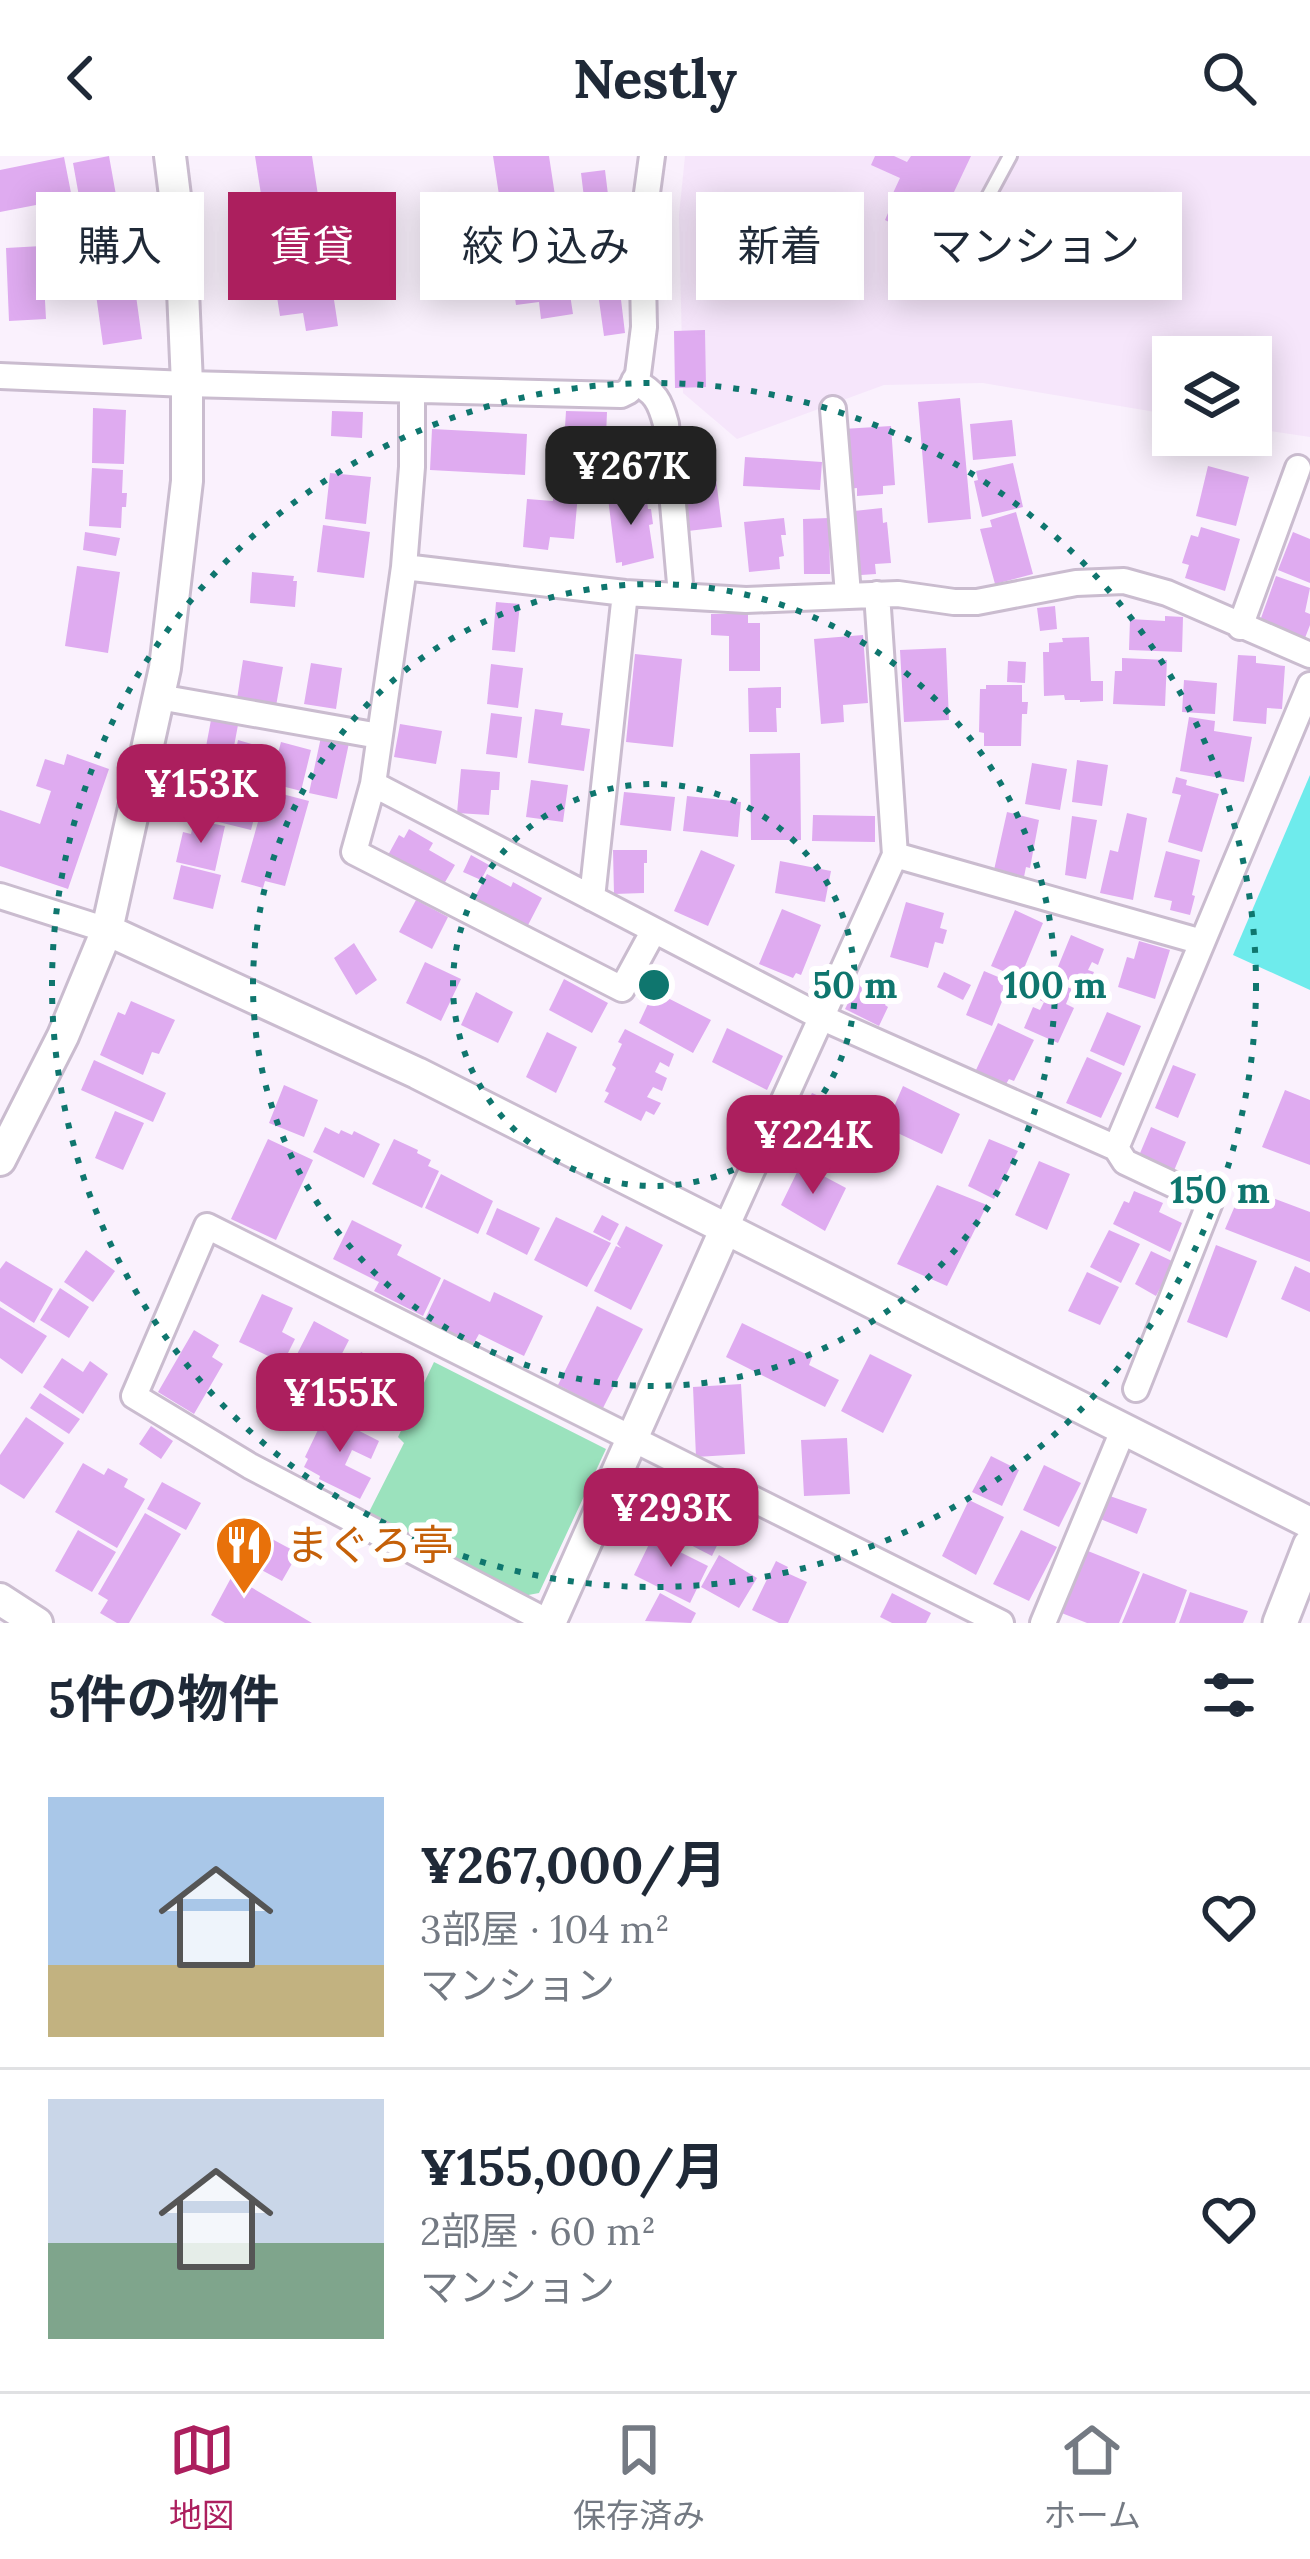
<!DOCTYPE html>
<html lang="ja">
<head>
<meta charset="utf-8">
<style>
	:root { --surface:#fff; --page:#f2f2f3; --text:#1f2937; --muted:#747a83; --line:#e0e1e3; --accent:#ac1f5e }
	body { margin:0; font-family:Lora,"Noto Sans JP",serif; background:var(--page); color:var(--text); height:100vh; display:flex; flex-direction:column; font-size:45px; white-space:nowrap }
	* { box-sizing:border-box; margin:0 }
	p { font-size:39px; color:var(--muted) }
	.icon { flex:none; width:66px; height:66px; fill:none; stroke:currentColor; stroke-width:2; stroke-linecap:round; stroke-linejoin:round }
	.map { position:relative; height:1467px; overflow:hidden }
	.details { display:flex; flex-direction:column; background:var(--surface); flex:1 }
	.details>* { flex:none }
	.top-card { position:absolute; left:36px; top:36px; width:1239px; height:108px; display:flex; gap:24px }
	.tools { position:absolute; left:1152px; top:180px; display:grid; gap:24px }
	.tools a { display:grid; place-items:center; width:120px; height:120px; border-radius:0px; background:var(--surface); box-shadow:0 6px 30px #0003; font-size:60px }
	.price { position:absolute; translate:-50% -102px; padding:0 27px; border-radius:24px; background:var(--accent); color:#fff; font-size:39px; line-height:78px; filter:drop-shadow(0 3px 6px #0008) }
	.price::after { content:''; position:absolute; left:50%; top:72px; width:36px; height:27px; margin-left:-18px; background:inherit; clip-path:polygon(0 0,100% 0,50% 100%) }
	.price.active { background:#222; color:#fff }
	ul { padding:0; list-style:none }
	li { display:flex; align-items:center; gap:36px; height:300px; padding:0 48px }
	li+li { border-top:3px solid var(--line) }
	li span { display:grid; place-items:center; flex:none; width:336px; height:240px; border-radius:0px; color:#555 }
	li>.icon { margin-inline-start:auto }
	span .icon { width:144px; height:144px; fill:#fffc; stroke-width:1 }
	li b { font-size:51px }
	h2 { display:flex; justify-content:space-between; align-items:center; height:144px; padding:0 48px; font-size:51px }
	.pill { padding:0 42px; border-radius:0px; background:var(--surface); box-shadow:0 6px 30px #0003; font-size:42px; line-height:108px }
	.pill.active { background:var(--accent); color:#fff }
	header { display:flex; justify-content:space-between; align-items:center; height:156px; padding:0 48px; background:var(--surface); font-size:54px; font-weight:700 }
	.menu { display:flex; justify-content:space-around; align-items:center; height:168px; border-top:3px solid var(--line); background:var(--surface); font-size:33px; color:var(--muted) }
	.menu a { display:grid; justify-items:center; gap:6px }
	.menu .active { color:var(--accent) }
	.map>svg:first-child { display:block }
	.built { fill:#f6e6fb }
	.green { fill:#9be2bd }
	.water { fill:#6eebec }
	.building { fill:#dfabf0 }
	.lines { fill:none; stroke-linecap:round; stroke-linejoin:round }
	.service-casing { stroke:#cabccf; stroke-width:18 }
	.minor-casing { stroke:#cabccf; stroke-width:30 }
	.tertiary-casing { stroke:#cabccf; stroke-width:36 }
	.secondary-casing { stroke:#cabccf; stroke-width:39 }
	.service { stroke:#fff; stroke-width:12 }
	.minor { stroke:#fff; stroke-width:24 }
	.tertiary { stroke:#fff; stroke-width:30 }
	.secondary { stroke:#fff; stroke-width:33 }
	.ring { fill:none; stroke:#0f766e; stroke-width:6; stroke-dasharray:6 12 }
	.labels { text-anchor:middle; stroke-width:12; stroke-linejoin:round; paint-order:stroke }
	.food-label { font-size:42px; fill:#c56008; stroke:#fff; text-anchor:start }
	.centre { fill:#0f766e; stroke:#fff; stroke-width:6 }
	.ring-label { font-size:36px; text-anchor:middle; font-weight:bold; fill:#0f766e; stroke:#fff; stroke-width:12; stroke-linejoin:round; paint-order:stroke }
</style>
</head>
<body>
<header><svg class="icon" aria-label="back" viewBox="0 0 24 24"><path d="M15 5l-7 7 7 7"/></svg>Nestly<svg class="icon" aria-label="search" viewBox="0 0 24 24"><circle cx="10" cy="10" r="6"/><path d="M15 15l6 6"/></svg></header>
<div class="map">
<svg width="1310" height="1467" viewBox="0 0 1310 1467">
	<rect width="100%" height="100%" fill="#faf1fd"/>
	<path class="built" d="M685 0H1310V281L1251 272V201H1173V259L983 227 884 229 737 283 683 237 679 59Z"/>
	<path class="green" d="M434 1206 606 1293 539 1437 523 1440 367 1360 404 1287 398 1281Z"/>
	<path class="water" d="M1310 619V834L1233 799Z"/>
	<path class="building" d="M109 0 116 39 80 46 73 7Z
		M255 0H312L338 170 306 175 303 157 280 160Z
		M493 0H549L573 158 541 163 539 146 516 149Z
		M875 0H894L907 6 911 0H971L936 74 914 64 907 75 885 64 891 50 888 48 900 22 871 9Z
		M64 1 72 42 0 56V14Z
		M605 14 610 55 586 58 581 17Z
		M110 57 118 95 90 100 83 63Z
		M611 72 617 120 596 123 590 74Z
		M42 90 46 163 9 165 6 92Z
		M133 118 142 183 103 189 94 124Z
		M619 127 625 177 604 180 597 130Z
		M705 174 706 231 675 232 674 175Z
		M960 242 971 363 928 367 918 246Z
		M93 252 126 254 124 308 92 307Z
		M332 255 363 256 362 282 331 280Z
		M566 255 607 256 605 305 563 304Z
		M1012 264 1016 300 973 304 970 268Z
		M891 270 895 329 883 330V338L857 340V332L847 333 843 273Z
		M432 273 527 278 525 319 430 314Z
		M745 301 822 306 820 334 743 330Z
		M714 307 722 371 688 375 680 311Z
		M1013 307 1023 351 982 361 974 325 978 324 976 315Z
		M1208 310 1249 321 1236 370 1196 360Z
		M92 312 123 314 122 337H127L126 351H122L121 372 89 370Z
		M330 317 371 321 366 368 325 363Z
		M554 335 578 338 574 383 550 381 548 394 523 391 527 343 553 345Z
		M630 335V340L646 338 648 353H651L653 368 649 369 654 402 622 410V406L616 407 608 342 617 341V336Z
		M882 352 883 367 887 366 891 407 875 408 876 418 861 419 860 411 856 412 852 371 855 370 854 355Z
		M1016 356 1033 418 995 428 980 373 992 371 990 364Z
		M784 362 786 379H781L784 400 779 401 780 413 749 416 744 366Z
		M829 362 830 418H804L803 363Z
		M323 369 370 376 364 422 317 416Z
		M1201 371 1240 383 1225 435 1185 422 1189 409 1182 407 1191 379 1198 381Z
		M85 376 120 382 116 400 83 394Z
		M1293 376 1310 383V427L1278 414Z
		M77 410 120 416 108 497 65 490Z
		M252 416 294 420 293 425H297L295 451 250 447Z
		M1276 420 1310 432 1305 456 1310 458V469L1305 482 1265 468 1261 462Z
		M496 446 520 448 515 496 492 494Z
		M1055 450 1057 473 1040 475 1037 452Z
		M711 458H748V467H760V515H729V480L711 479Z
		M1165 460 1183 461 1182 496 1129 494 1130 463 1165 465Z
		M863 479 868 547 843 549 844 566 821 568 814 483Z
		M1089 481 1091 525H1103V545L1080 546V544H1065L1064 539 1044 540 1043 496H1049V487L1063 486 1062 482Z
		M946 492 949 564 904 566 900 494Z
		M635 498 682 503 673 591 626 586Z
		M1238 499 1256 500V507L1285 510 1282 553 1267 552 1266 568 1233 565Z
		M1122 502 1167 504 1165 550 1113 548 1115 515H1122Z
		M243 504 283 511 276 550 237 543Z
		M1008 505 1026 506 1025 527 1007 526Z
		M311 507 342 512 336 553 304 548Z
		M491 508 523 512 518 552 487 548Z
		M1184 524 1217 527 1215 558 1182 556Z
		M986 529H1022V546H1028L1027 558H1022L1021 590H984V577L979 576 980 533H986Z
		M781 531V552H776L777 576H749L748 532Z
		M535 553 563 557 561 569 590 573 584 615 528 607Z
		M491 557 522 561 517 602 486 598Z
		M1189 561 1215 565 1214 575 1252 581 1244 626 1180 615Z
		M211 564 238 569 229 617 202 612Z
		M400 568 442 575 436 608 394 601Z
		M321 581 349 587 337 643 309 637Z
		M238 584 275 595 268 627 231 618Z
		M281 586 311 594 301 635 270 627Z
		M800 597 801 684H751L750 598Z
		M67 598 109 613 68 733 0 710V654L40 668 51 635 36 630 45 603 64 609Z
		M1077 604 1108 609 1102 650 1072 646Z
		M1032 607 1067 613 1060 654 1025 648Z
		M461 613 500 616 499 634H491L489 659 457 657Z
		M1176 621 1187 624 1186 629 1219 638 1202 696 1168 686 1181 639 1172 637Z
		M177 623 259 643 251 674 170 654Z
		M531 624 568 629 563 666 526 661Z
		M267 634 309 645 285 730 265 725 263 732 241 726Z
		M624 636 675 641 671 675 620 669Z
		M687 640 741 646 738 681 683 675Z
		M1007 656 1039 664 1030 712 1026 711 1024 721 994 714Z
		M1127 657 1147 662 1133 744 1100 737 1110 694 1118 696Z
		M813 659 875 660V686L812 685Z
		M1072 660 1097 664 1086 723 1065 719Z
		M194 664 225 670 215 715 176 706 183 676 191 678Z
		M409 673 433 687 429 694 455 709 441 733 387 701 399 679 404 682Z
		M613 694H647V707H644V737L614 738Z
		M701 694 735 709 708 770 674 755Z
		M1166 695 1200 704 1192 739 1195 740 1190 759 1170 754 1172 745 1154 741Z
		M471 699 489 709 481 724 463 716Z
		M780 705 831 715 825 746 775 737Z
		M181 709 221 719 213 753 173 743Z
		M487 718 511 731 513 726 542 742 526 773 473 745Z
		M416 744 448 761 432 793 399 776Z
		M906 746 944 757 940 772 947 774 943 788 935 786 928 812 890 801Z
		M782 753 821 769 801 819 796 817 793 822 759 808Z
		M1015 754 1043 767 1020 822 991 810Z
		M1071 779 1104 793 1098 809 1092 806 1088 814 1094 816 1087 832 1055 818Z
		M1139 785 1170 794 1155 843 1118 831 1127 801 1134 803Z
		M354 787 377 824 356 839 334 802Z
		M425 806 461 823 441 865 406 847Z
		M984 815 1010 826 992 870 966 859Z
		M944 816 971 829 963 844 937 831Z
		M1041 820 1072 833 1066 848 1074 852 1058 887 1024 872 1033 851 1040 854 1044 846 1033 841Z
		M564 823 608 847 592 877 549 854Z
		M860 823 890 838 885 849 888 851 879 870 845 853Z
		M654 835 711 864 693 897 639 867Z
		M476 836 513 856 498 887 461 869Z
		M131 845 175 864 159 898 152 896 143 919 100 899 118 856 125 859Z
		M1107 856 1141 870 1124 910 1090 895Z
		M998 867 1034 884 1014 925 1009 923 1006 928 976 914Z
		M727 872 783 900 767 934 712 906Z
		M625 873 674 898 669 911 660 906 655 916 667 922 662 935 653 931 647 941 661 947 654 959 646 955 641 965 604 946 609 937 605 935 616 912 612 909 622 888 618 886Z
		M547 876 577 891 556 937 526 921Z
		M1087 901 1122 917 1101 962 1066 947Z
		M94 904 166 937 153 966 81 934Z
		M1173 909 1196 918 1178 962 1155 952Z
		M284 929 318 944 304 981 269 967Z
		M903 930 960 958 942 998 885 971Z
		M1285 934 1310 944V1009L1262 991Z
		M812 937 849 953 826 1001 789 984Z
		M115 955 144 967 123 1014 95 1002Z
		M325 971 339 978 341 974 352 979 354 975 380 988 364 1022 313 996Z
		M1151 971 1186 986 1173 1017 1138 1002Z
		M268 983 313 1004 276 1084 231 1063Z
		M394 983 418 994 417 997 431 1004 428 1010 439 1015 422 1052 372 1028Z
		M989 983 1018 995 994 1043 968 1030Z
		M1039 1005 1070 1018 1047 1074 1015 1059Z
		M801 1008 846 1032 825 1075 781 1049Z
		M441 1018 493 1045 478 1078 425 1052Z
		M937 1029 987 1049 947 1130 897 1108Z
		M1243 1031 1310 1056V1106L1225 1073Z
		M1134 1035 1163 1047 1159 1056 1182 1067 1170 1096 1113 1068 1124 1045 1129 1047Z
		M497 1052 540 1072 527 1099 486 1078Z
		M602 1059 619 1068 610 1085 593 1076Z
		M556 1061 611 1087 587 1131 534 1104Z
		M352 1064 402 1089 397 1099 441 1122 423 1160 374 1135 379 1126 333 1103Z
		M626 1070 663 1089 631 1154 594 1135 616 1090 621 1092 617 1088Z
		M1109 1074 1140 1088 1121 1127 1090 1111Z
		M1216 1089 1257 1105 1227 1182 1187 1166Z
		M86 1094 115 1115 93 1146 64 1126Z
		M1151 1095 1174 1106 1156 1140 1135 1128Z
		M6 1105 53 1133 34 1167 0 1145V1113Z
		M1295 1110 1310 1117V1156L1281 1143Z
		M1087 1116 1119 1131 1100 1169 1068 1155Z
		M444 1123 490 1146 494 1136 543 1160 524 1200 479 1178 474 1187 425 1163Z
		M60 1132 89 1151 69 1182 40 1164Z
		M262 1138 293 1152 282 1176 295 1183 283 1207 239 1186Z
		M597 1150 643 1173 603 1252 558 1229Z
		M0 1151 47 1180 22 1218 0 1202Z
		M314 1165 349 1184 326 1229 291 1210Z
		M742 1167 812 1201 809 1209 839 1224 825 1251 726 1201Z
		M194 1174 219 1189 212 1201 223 1208 194 1258 158 1236Z
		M361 1196 391 1212 366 1261 336 1245Z
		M870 1198 912 1219 883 1277 841 1255Z
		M62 1202 83 1216 90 1205 108 1218 83 1258 43 1231Z
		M741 1228 745 1298 696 1301 693 1231Z
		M40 1237 80 1263 69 1278 30 1252Z
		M327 1255 339 1261 338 1264 379 1285 371 1303 352 1294 345 1309 371 1322 360 1343 319 1323 320 1320 304 1311 308 1303 305 1301Z
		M26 1261 64 1287 24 1343 0 1328V1299Z
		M151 1270 173 1285 161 1303 139 1288Z
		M847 1282 850 1338 804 1340 801 1284Z
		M991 1300 1019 1314 1002 1350 972 1336Z
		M83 1307 104 1319 108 1312 128 1323 124 1331 145 1343 117 1392 55 1356Z
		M1044 1309 1081 1327 1059 1371 1023 1354Z
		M162 1326 201 1347 186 1374 147 1353Z
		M657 1331 687 1347 672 1377 642 1362Z
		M1107 1339 1147 1353 1137 1378 1098 1362Z
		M969 1344 1004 1361 976 1419 942 1400Z
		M688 1355 725 1373 712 1400 675 1381Z
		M145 1357 181 1378 129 1467H117L100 1457 108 1444 98 1438Z
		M78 1374 116 1396 92 1436 55 1415Z
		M1021 1374 1057 1391 1029 1445 993 1428Z
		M259 1376 298 1397 282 1425 243 1404Z
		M652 1382 708 1410 690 1447 634 1419Z
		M1083 1393 1140 1416 1119 1467H1087L1059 1456Z
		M719 1399 757 1422 739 1452 701 1431Z
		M776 1405 788 1411 785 1416 807 1426 788 1467H779L752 1454Z
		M1143 1417 1187 1434 1175 1467H1122Z
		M232 1420 312 1467H225L211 1459Z
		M1190 1436 1248 1455 1243 1467H1179Z
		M660 1437 696 1457 691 1467 645 1465Z
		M892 1437 931 1457 926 1467H892L880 1461Z"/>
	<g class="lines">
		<g class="service-casing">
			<path id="service" d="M962 89 1010 0"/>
		</g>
		<g class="minor-casing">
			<path id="minor" d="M0 220 187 228 621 239 629 235 638 218 644 171 642 74 652 0
				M634 225C655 236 660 245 666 268L681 439
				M412 235V311L404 411 373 628 354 696 622 833 653 776
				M833 253 848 438
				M404 411 625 437 746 444 898 438 954 446H977L1076 427 1124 425 1167 437 1310 499
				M1240 471 1298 312
				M159 541 379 580
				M373 628 823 862 1116 992 1125 1006 1210 1046 1136 1233
				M895 699 1202 786
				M0 740 107 774
				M592 742 625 437
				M1116 992 1310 529
				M725 1074 895 699 877 438
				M550 1467 250 1310 134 1240 207 1070 1001 1467
				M1043 1467 1124 1272"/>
		</g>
		<g class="tertiary-casing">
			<path id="tertiary" d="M107 774 417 917 1310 1367
				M0 1004 63 880 107 774 165 512 187 325V228L181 88 170 0
				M0 1443 37 1467
				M550 1467 725 1074"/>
		</g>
		<g class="secondary-casing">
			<path id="secondary" d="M1280 1467 1310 1390"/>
		</g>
		<use href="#service" class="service"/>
		<use href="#minor" class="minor"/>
		<use href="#tertiary" class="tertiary"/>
		<use href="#secondary" class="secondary"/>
	</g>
	<g class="ring">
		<circle cx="654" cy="829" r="201"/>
		<circle cx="654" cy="829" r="401"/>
		<circle cx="654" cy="829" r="602"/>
	</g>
	<defs>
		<g id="restaurant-pin" transform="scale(3)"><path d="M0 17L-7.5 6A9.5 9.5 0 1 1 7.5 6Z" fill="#e8710a" stroke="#fff"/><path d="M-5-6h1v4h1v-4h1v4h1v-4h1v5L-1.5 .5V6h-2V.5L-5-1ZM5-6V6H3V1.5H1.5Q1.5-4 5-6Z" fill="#fff"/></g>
	</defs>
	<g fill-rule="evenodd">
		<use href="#restaurant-pin" x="244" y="1389"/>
	</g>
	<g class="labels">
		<g class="food-label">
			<text x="286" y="1404">まぐろ亭</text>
		</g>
	</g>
	<circle cx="654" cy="829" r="18" class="centre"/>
	<g class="ring-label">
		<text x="855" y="842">50 m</text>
		<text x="1055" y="842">100 m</text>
		<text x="1220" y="1047">150 m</text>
	</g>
</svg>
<div class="tools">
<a><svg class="icon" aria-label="layers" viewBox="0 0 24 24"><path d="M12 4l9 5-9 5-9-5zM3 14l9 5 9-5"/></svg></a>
</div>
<b class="price active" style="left:631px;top:372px">¥267K</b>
<b class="price" style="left:201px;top:690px">¥153K</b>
<b class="price" style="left:813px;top:1041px">¥224K</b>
<b class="price" style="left:340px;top:1299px">¥155K</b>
<b class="price" style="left:671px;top:1414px">¥293K</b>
<div class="top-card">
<a class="pill">購入</a>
<a class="pill active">賃貸</a>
<a class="pill">絞り込み</a>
<a class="pill">新着</a>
<a class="pill">マンション</a>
</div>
</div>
<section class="details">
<h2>5件の物件<svg class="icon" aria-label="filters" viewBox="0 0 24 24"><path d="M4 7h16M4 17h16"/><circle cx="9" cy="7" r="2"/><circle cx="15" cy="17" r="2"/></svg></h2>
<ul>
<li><span style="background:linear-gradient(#a9c7e8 70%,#c2b280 0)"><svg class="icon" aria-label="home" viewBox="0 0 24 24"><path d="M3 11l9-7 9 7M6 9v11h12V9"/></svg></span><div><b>¥267,000/月</b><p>3部屋 · 104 m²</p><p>マンション</p></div><svg class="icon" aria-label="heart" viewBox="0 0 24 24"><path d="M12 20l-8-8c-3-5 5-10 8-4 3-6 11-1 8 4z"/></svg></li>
<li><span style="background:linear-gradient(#c9d6e8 60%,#7fa58c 0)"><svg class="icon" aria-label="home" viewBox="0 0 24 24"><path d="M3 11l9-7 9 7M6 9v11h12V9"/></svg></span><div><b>¥155,000/月</b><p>2部屋 · 60 m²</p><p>マンション</p></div><svg class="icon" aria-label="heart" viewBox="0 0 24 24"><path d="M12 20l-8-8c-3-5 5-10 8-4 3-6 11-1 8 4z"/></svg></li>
</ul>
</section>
<nav class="menu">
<a class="active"><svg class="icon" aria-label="map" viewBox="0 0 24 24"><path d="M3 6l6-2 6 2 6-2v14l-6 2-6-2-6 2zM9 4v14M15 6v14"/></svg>地図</a>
<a><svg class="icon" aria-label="saved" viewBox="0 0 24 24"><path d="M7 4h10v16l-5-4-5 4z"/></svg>保存済み</a>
<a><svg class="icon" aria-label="home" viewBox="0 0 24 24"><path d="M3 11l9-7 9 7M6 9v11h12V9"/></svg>ホーム</a>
</nav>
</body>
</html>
